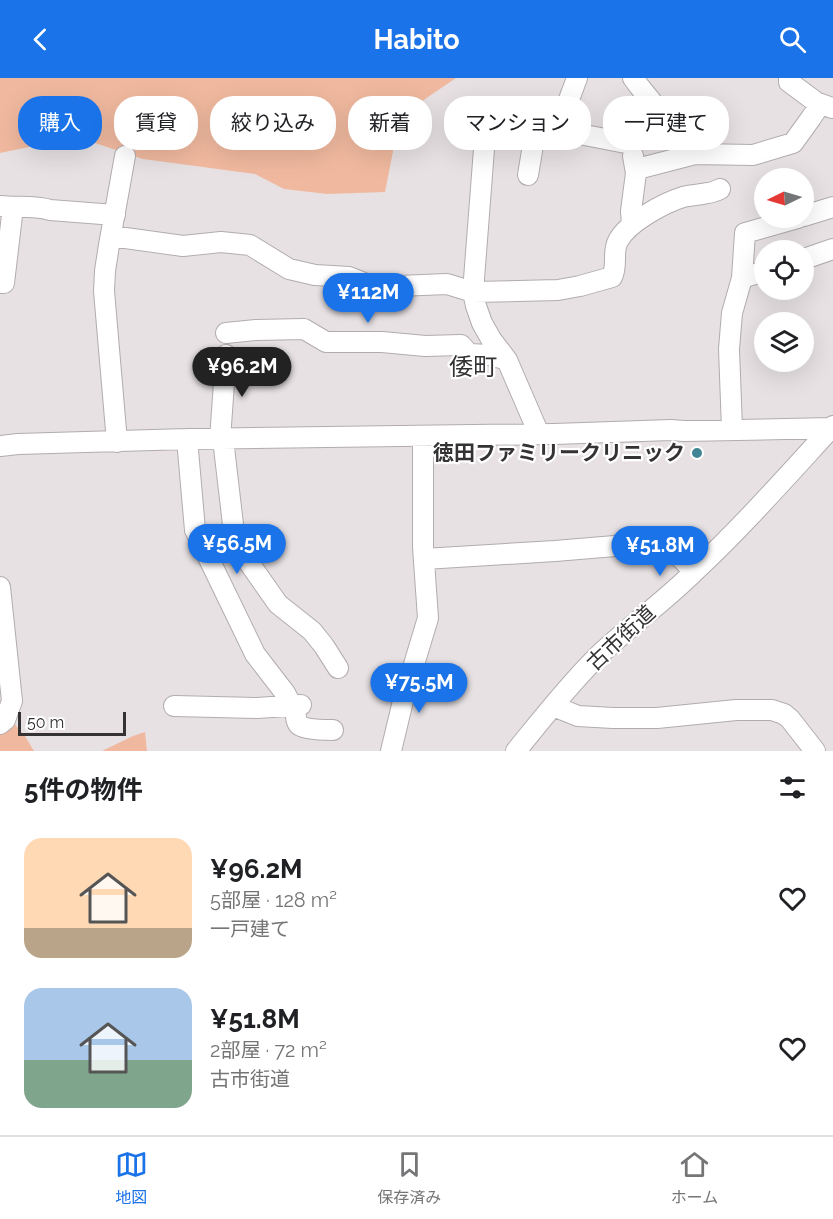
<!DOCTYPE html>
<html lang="ja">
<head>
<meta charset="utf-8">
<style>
	:root { --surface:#fff; --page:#f6f6f6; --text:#202124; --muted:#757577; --line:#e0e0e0; --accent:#1a73e8 }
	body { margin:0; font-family:Raleway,"Noto Sans JP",sans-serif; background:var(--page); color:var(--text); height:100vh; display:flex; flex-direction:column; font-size:22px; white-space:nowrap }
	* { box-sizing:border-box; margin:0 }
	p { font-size:20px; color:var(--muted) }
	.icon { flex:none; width:33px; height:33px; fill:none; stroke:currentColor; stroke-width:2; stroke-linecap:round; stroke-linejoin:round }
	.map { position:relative; height:673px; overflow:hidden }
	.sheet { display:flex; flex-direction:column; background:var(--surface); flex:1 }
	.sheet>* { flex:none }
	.hud { position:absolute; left:18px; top:18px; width:798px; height:54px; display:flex; gap:12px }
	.needle { width:39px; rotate:265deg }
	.tools { position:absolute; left:754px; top:90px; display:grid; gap:12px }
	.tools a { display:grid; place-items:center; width:60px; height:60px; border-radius:50%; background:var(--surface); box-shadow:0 6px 24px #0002; font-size:30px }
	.scale { position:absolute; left:18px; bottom:15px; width:108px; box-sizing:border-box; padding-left:6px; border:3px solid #343233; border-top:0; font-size:16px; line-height:21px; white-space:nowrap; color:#343233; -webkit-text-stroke:4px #fff; paint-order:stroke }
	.price { position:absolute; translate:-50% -51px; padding:0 14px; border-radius:21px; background:var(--accent); color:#fff; font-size:20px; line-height:39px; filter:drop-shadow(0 2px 3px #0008) }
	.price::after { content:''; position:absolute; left:50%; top:36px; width:18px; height:14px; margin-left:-9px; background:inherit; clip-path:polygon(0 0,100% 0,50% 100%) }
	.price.selected { background:#222; color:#fff }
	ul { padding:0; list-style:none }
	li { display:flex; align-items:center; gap:18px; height:150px; padding:0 24px }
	li span { display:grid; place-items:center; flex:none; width:168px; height:120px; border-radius:18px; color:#555 }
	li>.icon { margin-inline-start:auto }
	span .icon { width:72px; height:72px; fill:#fffc; stroke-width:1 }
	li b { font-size:26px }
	h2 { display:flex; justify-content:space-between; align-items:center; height:72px; padding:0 24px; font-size:26px }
	.tag { padding:0 21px; border-radius:24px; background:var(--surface); box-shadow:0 6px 24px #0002; font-size:21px; line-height:54px }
	.tag.selected { background:var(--accent); color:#fff }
	header { display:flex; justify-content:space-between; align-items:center; height:78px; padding:0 24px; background:var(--accent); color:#fff; font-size:27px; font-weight:700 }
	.dock { display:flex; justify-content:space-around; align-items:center; height:84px; border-top:2px solid var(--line); background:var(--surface); font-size:16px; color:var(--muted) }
	.dock a { display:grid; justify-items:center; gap:3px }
	.dock .selected { color:var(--accent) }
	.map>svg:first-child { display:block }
	.green { fill:#f0b99f }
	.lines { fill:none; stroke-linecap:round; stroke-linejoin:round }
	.minor-casing { stroke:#b2acae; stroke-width:22 }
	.minor { stroke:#fff; stroke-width:20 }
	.poi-dot { fill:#418494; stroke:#fff; stroke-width:2 }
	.labels { text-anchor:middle; stroke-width:4.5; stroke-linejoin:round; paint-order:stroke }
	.poi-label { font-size:21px; font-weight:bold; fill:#343233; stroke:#fff; text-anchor:end }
	.street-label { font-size:21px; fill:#343233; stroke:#fff }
	.quarter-label { font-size:24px; fill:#343233; stroke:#fff }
</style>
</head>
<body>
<header><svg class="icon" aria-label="back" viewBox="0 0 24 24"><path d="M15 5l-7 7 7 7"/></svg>Habito<svg class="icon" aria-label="search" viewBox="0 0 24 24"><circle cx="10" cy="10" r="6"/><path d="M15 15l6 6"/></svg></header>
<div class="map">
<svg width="833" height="673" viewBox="0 0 833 673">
	<rect width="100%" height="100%" fill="#e7e1e3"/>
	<path class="green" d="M0 0H456L400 38 385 114 327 116 284 111 255 96 143 81 77 59 0 75Z
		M12 643 25 658 34 673H0V655Z
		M145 654 147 673H102L133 658Z"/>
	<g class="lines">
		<g class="minor-casing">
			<path id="minor" d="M789 0V4L816 24 832 30
				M559 52 631 66 652 24 639 8 633 0
				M635 89 641 90 695 76 753 77 793 65 811 40 817 31 822 27
				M528 97 536 49
				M0 128C16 130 35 127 50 132L115 137
				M804 138 833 129
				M632 147 631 133 636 95 633 78
				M111 158 183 168 221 164 250 167 289 191 315 197 349 199 374 209 447 206 473 214 558 212 580 208 612 199C618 187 612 174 618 163 628 144 664 125 683 119 691 117 699 117 707 115 711 115 716 113 720 111
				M804 181 833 171
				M742 200 745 155 798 140
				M0 205H4L13 129
				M226 255 256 252 304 251 326 264H382L425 268 461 267 469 276 490 277 507 282
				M732 351 729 271 732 235 742 200 765 193
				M539 356 507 282 491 261 482 245 476 228 473 214 486 45 491 40 559 52 561 43 577 0
				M187 361 195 452 255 576 285 615 292 628
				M220 361 226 277
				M223 361 234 455 240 472 278 526 312 553 324 568 338 590
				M117 364 104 213 105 193 109 167 125 78
				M0 368 18 366 187 361 554 356 671 352 684 353 832 350
				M424 481 555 473 651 465 667 469 682 481 694 494
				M0 509 12 623 5 642 0 646
				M174 628 257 630 301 627
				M295 628C296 633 295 643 299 647 304 652 326 652 333 652
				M553 628 578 638 613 640H657L736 632H772L784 636 790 641 815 673
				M391 673 403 623 428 540 423 469V358
				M516 673C542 641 567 609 596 580 628 549 664 524 695 493 744 447 788 397 833 348"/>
		</g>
		<use href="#minor" class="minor"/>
	</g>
	<circle class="poi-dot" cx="697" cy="375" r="6"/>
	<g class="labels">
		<g class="poi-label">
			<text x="685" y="382">徳田ファミリークリニック</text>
		</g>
		<g class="street-label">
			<text transform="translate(621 560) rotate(-43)" y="7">古市街道</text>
		</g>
		<g class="quarter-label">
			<text x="473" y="297">倭町</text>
		</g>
	</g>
</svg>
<div class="tools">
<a><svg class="needle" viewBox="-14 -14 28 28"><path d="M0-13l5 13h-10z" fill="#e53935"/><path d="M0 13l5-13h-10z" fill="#757577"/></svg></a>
<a><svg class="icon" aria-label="locate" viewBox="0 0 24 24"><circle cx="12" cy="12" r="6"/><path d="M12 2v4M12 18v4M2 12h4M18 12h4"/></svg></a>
<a><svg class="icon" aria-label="layers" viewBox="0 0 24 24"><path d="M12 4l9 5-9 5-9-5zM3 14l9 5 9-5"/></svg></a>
</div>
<div class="scale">50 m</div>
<b class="price" style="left:368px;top:246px">¥112M</b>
<b class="price selected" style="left:242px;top:320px">¥96.2M</b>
<b class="price" style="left:237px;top:497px">¥56.5M</b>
<b class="price" style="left:660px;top:499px">¥51.8M</b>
<b class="price" style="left:419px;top:636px">¥75.5M</b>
<div class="hud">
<a class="tag selected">購入</a>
<a class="tag">賃貸</a>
<a class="tag">絞り込み</a>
<a class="tag">新着</a>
<a class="tag">マンション</a>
<a class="tag">一戸建て</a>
</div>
</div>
<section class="sheet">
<h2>5件の物件<svg class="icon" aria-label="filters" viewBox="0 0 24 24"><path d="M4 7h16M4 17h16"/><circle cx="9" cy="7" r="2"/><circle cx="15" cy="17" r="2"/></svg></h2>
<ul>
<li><span style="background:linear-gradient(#ffd9b3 75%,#b9a48a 0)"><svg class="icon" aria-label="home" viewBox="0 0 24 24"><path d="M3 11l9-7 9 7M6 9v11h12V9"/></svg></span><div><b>¥96.2M</b><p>5部屋 · 128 m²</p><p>一戸建て</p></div><svg class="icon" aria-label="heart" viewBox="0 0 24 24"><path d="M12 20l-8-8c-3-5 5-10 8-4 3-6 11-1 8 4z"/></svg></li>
<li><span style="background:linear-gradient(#a9c7e8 60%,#7fa58c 0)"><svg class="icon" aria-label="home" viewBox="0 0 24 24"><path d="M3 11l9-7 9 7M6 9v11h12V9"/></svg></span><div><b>¥51.8M</b><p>2部屋 · 72 m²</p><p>古市街道</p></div><svg class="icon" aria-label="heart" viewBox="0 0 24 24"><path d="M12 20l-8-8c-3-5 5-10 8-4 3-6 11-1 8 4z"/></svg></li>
</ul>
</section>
<nav class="dock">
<a class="selected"><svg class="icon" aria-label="map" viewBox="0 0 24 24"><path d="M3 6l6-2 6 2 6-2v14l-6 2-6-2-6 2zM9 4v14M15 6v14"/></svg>地図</a>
<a><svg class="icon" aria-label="saved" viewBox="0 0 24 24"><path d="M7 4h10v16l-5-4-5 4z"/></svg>保存済み</a>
<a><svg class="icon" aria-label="home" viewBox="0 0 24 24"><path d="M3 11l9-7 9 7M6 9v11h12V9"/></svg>ホーム</a>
</nav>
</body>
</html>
